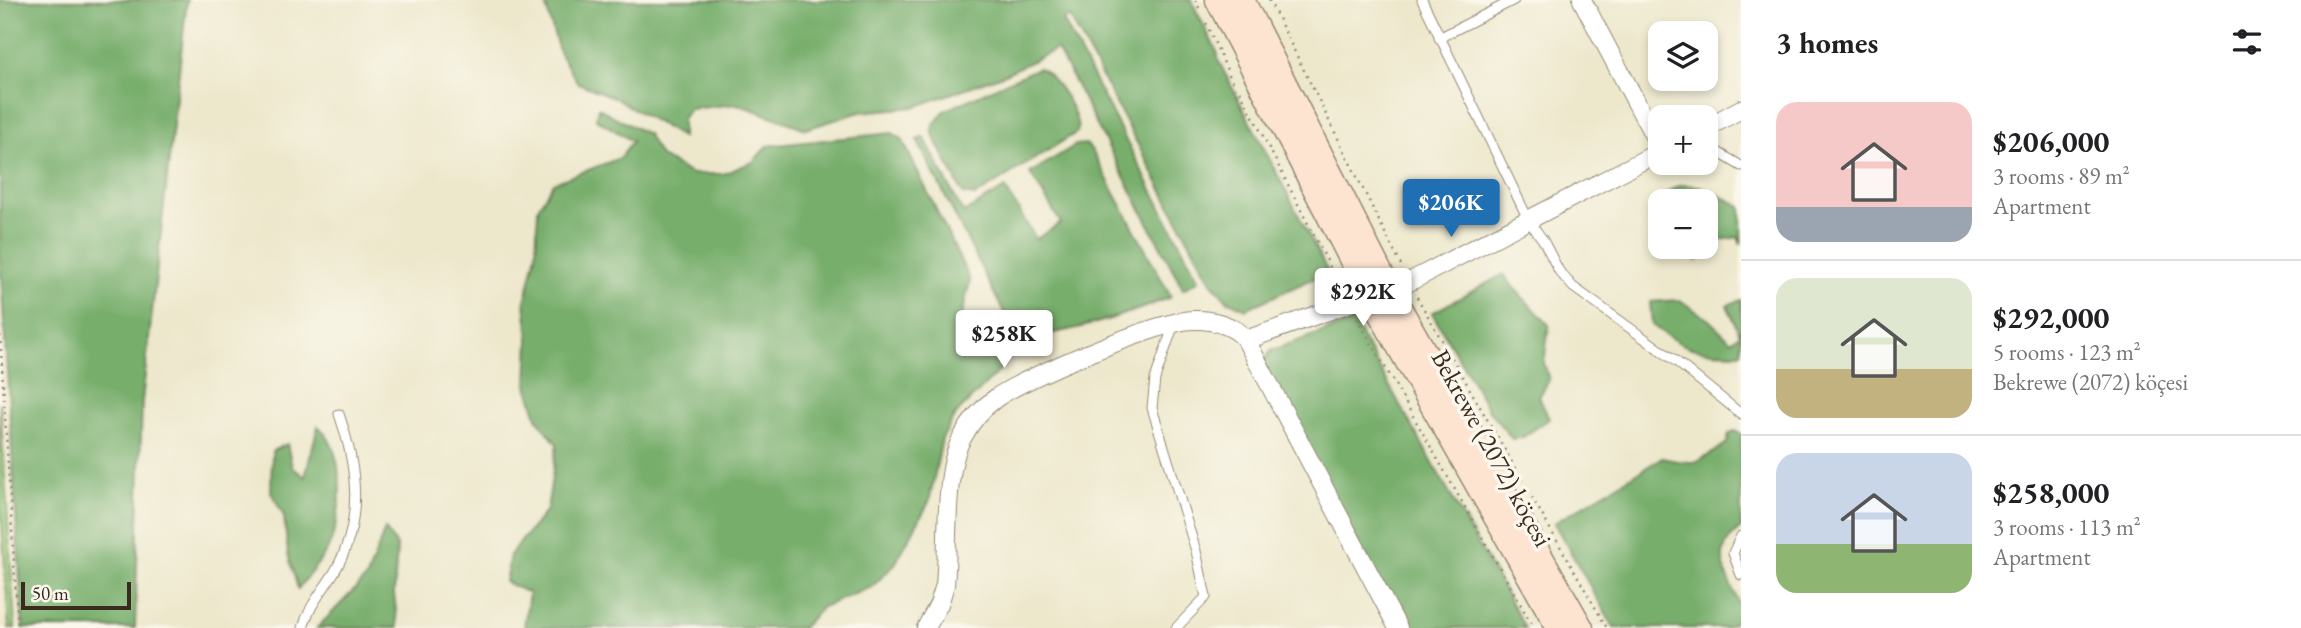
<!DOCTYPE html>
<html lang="en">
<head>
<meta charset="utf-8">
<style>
	:root { --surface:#fff; --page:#f6f6f6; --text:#202124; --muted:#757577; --line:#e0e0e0; --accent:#1f6fb2 }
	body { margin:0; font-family:"EB Garamond",serif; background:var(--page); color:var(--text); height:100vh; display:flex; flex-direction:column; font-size:26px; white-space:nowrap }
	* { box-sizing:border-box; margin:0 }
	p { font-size:23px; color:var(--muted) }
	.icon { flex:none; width:38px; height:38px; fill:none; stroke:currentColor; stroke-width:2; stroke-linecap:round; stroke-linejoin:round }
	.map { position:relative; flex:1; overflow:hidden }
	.panel { display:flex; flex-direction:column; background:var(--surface); width:560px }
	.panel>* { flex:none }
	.controls { position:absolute; left:1648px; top:21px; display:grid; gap:14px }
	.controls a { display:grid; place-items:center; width:70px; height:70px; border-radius:14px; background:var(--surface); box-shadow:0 4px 10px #0003; font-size:35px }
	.scale { position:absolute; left:21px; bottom:18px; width:110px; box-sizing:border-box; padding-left:7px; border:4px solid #3b2a1e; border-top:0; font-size:19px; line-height:24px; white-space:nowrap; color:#3b2a1e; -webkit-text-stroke:5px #fbf7ec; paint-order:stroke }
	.price { position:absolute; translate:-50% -60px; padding:0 16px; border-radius:7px; background:#fff; color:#222; font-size:23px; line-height:46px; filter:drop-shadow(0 2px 4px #0008) }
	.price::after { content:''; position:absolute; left:50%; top:42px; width:21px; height:16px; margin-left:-10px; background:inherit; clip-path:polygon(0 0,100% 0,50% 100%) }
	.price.active { background:var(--accent); color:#fff }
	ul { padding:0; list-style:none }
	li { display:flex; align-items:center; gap:21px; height:175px; padding:0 35px }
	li+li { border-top:2px solid var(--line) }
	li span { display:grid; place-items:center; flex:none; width:196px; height:140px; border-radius:21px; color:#555 }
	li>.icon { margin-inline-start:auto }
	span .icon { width:84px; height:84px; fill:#fffc; stroke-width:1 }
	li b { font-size:30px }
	h2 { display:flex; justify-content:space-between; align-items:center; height:84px; padding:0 35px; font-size:30px }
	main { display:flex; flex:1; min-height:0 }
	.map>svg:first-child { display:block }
	.green { fill:#94ca7c; stroke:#687a4d; stroke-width:2 }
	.forest { fill:#77ae6c; stroke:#596c45; stroke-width:2 }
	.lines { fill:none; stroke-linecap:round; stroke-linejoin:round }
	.lane-casing { stroke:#948975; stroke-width:11 }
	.street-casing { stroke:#948975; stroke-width:20 }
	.secondary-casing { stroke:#948975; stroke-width:27 }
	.path { stroke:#948975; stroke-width:2.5; stroke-dasharray:2 5; stroke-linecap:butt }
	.lane { stroke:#fff; stroke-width:9 }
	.street { stroke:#fff; stroke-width:18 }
	.secondary { stroke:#fde4d0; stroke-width:24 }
	.labels { text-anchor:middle; stroke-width:7; stroke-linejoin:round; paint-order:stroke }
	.street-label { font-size:26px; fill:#3b2a1e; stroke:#fbf7ec }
</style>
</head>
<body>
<main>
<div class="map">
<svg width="1741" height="628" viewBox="0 0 1741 628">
	<rect width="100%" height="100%" fill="#fbf7ec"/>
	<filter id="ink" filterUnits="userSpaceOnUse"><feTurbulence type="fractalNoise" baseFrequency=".0143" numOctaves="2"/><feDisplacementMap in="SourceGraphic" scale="14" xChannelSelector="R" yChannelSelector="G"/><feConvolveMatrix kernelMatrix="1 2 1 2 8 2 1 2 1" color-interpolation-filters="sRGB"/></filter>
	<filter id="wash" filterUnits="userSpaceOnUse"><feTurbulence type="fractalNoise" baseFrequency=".00686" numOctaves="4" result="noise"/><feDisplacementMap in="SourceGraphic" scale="28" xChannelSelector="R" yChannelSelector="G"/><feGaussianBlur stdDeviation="1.57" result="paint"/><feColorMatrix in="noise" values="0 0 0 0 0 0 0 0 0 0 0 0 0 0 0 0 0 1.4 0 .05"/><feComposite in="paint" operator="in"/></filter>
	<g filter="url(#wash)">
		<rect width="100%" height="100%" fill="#ede8cc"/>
		<path class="green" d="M0 403 2 432 15 628H9L0 491Z"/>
		<path class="forest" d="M0 0H187L142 401 135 628H23L0 260Z
			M544 0H1191L1218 54V60L1328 272 1246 309 1227 300 1211 282 1070 17 1063 20 1199 280 1183 289 1057 49 1005 74 914 107 860 112 806 129 737 104 689 109 682 119V137L615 98 578 83 560 54Z
			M1038 68C1053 72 1082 117 1077 132L975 196 963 194 933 134V126L944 111Z
			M598 108 647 134 660 156 691 174H723L753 162 767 146 892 133 902 139 970 280 961 320C979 338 991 335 1006 358L1003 367 955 415 942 439 929 502 895 564 872 587 822 607 802 628H524L529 593 505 582 510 555 547 510 557 444 538 420 527 385 529 340 525 302 536 254 538 208 553 183 620 158 632 141 596 119Z
			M924 137 963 213 1005 188 1036 239 1061 223 1030 173 1076 145 1086 144 1091 149 1171 297C1124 316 1076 332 1026 337L1014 327 1002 309 917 140Z
			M1681 185 1699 186 1741 206V245L1738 237 1720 240 1697 261 1677 247H1706V201H1664L1663 195Z
			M1504 274C1516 294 1534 307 1549 325L1544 363 1549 380 1539 397 1549 419 1523 437 1512 439 1490 412 1432 313Z
			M1680 300 1709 320 1731 341 1740 334 1727 305 1741 300V353C1698 352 1688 352 1652 325L1650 302Z
			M1353 321 1525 628H1404L1262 363 1272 350Z
			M318 426C347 452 344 517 327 550 319 564 307 576 298 589L288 554 284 516 271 492 272 451 287 444 292 467 305 477Z
			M1734 431 1741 434V528C1700 559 1741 587 1741 618L1726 628H1614L1554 523 1662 458C1697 466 1698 463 1727 443L1729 434Z
			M385 529 397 546 394 594 398 628H317L367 577Z"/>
	</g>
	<g filter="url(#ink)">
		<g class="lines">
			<g class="lane-casing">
				<path id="lane" d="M1422 0 1529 221 1543 240 1559 271 1573 287 1677 362 1741 414
					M1439 38 1514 0
					M1706 145 1741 166
					M1174 324 1155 379 1152 408 1196 551 1206 597 1176 628
					M1741 536 1733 553 1741 575
					M303 628C309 605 323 591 335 571 364 521 357 466 339 414"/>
			</g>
			<g class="street-casing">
				<path id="street" d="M1582 0 1661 149
					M1706 128 1741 109
					M1246 340 1409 282 1661 151
					M926 628 939 604 945 585C949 545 943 472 962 438 970 423 982 408 996 398 1023 378 1161 320 1193 320 1211 319 1235 325 1246 340L1398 628"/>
			</g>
			<g class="secondary-casing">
				<path id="secondary" d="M1218 0 1371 297 1559 628
					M1242 0 1389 290 1581 628"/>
			</g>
			<path class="path" d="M1195 0 1199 8
				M1269 0 1403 269
				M1206 23 1235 88 1240 91 1342 290
				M1417 297 1607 628
				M1357 318 1534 628
				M0 335 18 628"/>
			<use href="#lane" class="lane"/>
			<use href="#street" class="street"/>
			<use href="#secondary" class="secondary"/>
		</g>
	</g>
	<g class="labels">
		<g class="street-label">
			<text transform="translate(1492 448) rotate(61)" y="9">Bekrewe (2072) köçesi</text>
		</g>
	</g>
</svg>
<div class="controls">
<a><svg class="icon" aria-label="layers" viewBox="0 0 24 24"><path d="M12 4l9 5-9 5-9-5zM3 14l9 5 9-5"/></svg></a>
<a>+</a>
<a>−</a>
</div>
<div class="scale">50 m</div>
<b class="price active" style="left:1451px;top:239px">$206K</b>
<b class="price" style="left:1363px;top:328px">$292K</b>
<b class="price" style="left:1004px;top:370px">$258K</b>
</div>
<section class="panel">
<h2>3 homes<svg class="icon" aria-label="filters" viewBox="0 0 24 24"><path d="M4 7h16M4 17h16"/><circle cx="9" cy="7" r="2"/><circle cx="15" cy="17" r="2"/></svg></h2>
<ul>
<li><span style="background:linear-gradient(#f6c9c9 75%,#9aa5b1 0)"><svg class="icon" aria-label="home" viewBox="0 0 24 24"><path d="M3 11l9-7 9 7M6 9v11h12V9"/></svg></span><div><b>$206,000</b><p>3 rooms · 89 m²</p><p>Apartment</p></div></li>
<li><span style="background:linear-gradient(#dfe7d0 65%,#c2b280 0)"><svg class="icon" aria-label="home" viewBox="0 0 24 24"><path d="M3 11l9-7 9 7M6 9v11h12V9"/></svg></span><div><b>$292,000</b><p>5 rooms · 123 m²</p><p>Bekrewe (2072) köçesi</p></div></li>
<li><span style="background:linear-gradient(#c9d6e8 65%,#8fb573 0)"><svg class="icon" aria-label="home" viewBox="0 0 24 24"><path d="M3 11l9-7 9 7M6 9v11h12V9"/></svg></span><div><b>$258,000</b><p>3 rooms · 113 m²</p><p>Apartment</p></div></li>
</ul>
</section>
</main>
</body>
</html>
